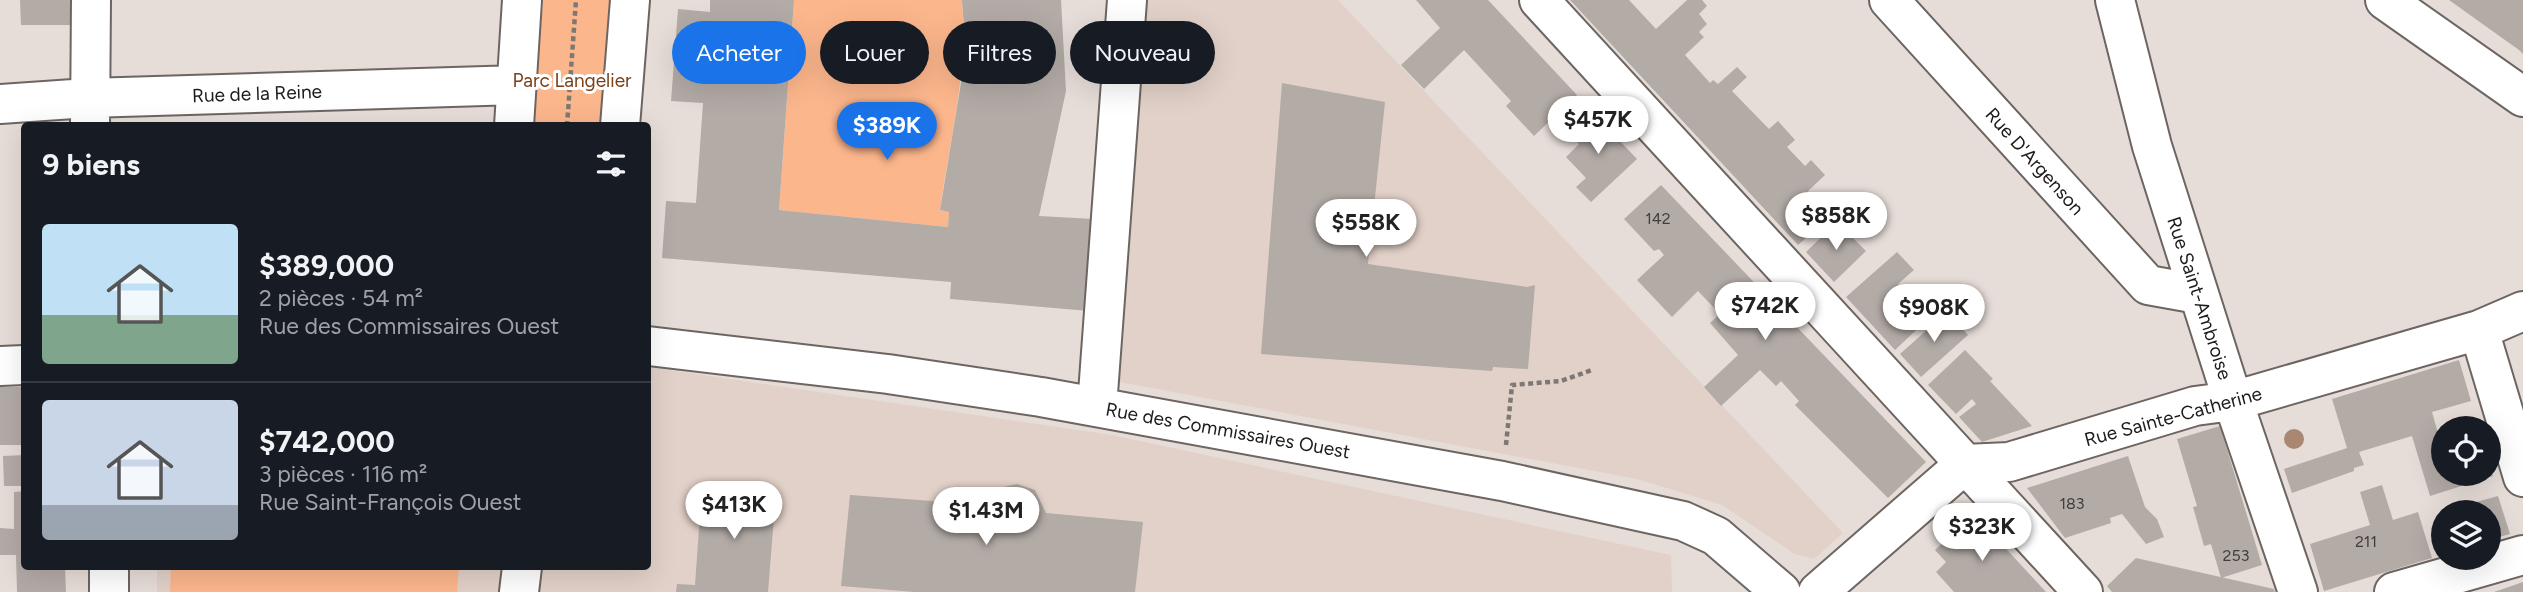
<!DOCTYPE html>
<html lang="fr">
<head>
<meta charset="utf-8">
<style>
	:root { --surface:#171b24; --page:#242831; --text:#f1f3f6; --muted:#9ea1a6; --line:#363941; --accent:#1a73e8 }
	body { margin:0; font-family:Figtree,sans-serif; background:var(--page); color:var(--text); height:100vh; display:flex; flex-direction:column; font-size:26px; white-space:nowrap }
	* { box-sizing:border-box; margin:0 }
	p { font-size:23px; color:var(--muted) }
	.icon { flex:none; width:38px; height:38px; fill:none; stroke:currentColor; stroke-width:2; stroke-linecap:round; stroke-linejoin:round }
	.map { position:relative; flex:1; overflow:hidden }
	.panel { position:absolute; left:21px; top:122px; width:630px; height:448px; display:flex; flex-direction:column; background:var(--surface); border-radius:7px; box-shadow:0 7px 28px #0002 }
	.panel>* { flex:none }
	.hud { position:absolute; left:672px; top:21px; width:665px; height:63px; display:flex; gap:14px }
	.tools { position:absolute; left:2431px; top:416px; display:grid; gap:14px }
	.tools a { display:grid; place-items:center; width:70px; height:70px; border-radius:50%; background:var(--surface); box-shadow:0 7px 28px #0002; font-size:35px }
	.price { position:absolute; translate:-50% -60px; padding:0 16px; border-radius:24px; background:#fff; color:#222; font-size:23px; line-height:46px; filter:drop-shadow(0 2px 4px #0008) }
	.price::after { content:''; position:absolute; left:50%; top:42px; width:21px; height:16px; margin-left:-10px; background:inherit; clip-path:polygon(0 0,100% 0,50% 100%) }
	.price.current { background:var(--accent); color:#fff }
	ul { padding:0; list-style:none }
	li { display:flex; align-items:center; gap:21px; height:175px; padding:0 21px }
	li+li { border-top:2px solid var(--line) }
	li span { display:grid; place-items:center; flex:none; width:196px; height:140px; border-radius:7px; color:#555 }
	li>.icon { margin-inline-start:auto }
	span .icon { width:84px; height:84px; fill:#fffc; stroke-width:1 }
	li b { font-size:30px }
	h2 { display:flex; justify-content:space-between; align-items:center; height:84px; padding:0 21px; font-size:30px }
	.tag { padding:0 24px; border-radius:32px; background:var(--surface); box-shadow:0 7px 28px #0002; font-size:24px; line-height:63px }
	.tag.current { background:var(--accent); color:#fff }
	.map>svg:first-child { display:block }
	.built { fill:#e2d1c8 }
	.green { fill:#fcb68c }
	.building { fill:#b3aba6 }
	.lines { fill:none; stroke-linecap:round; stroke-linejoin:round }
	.minor-casing { stroke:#6d6561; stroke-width:42 }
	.path { stroke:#7e7875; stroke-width:4.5; stroke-dasharray:5 3.5; stroke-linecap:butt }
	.minor { stroke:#fff; stroke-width:38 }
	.tree { fill:#aa8770 }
	.labels { text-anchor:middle; stroke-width:6; stroke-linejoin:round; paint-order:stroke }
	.number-label { font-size:16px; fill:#423e3c }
	.park-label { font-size:19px; fill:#79401a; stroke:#fff }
	.street-label { font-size:19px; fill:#1d1a18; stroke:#fff }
</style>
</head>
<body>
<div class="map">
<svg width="2523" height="592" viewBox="0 0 2523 592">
	<rect width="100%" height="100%" fill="#e6ddd8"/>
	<path class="built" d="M1135 0H1338L1843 533 1814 559 1795 554 1722 505 1637 479 1098 378Z
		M648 367 1112 435 1671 555 1672 592H157V567H648Z"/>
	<path class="green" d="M543 0H614L605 126H532Z
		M794 0H962C968 72 950 139 940 210L949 212 948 227 779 210Z
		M171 567H459L457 592H170Z"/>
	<path class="building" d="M20 0H73V25H21Z
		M710 0H794L779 210 948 227 949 212 940 210 961 83 964 27 962 0H1061L1066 91 1039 216 1094 219 1089 311 950 299 951 282 662 258 666 201 696 203 703 103 671 101 678 9 710 12Z
		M1416 0H1488L1577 95 1534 136 1506 106 1511 101 1464 50 1424 89 1401 65 1440 28Z
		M1570 0H1629L1656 29 1687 0H1702L1707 6 1699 14 1707 24 1699 32 1704 37 1685 55 1710 83 1713 80 1718 84 1737 67 1747 77 1732 91 1769 129 1778 121 1795 140 1787 147 1805 166 1811 160 1825 175 1808 191 1830 217 1798 245Z
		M2449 0H2523V54L2519 50Z
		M1282 83 1385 102 1368 264 1527 287 1535 285 1528 369 1493 367 1492 371 1261 354Z
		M1592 112 1637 159 1591 202 1576 187 1586 178 1566 157 1579 144 1569 133Z
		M1661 185 1926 462 1888 498 1795 405 1799 401 1781 381 1776 386 1760 370 1721 406 1704 387 1738 355 1710 323 1720 314 1698 291 1672 317 1637 280 1664 255 1659 249 1654 251 1624 219Z
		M1837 222 1866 251 1834 282 1806 252Z
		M1897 252 1914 270 1898 284 1915 304 1934 287 1947 301 1895 350 1846 297Z
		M1947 312 1968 335 1921 377 1900 354Z
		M1965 350 1993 379 1990 381 2032 426 1982 442 1959 417 1976 404 1972 399 1956 414 1928 385Z
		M2459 360 2471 401 2432 412 2443 451V474H2488L2489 463 2493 476 2430 496 2412 436 2359 452 2364 465 2354 468V471L2292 493 2284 469 2347 448 2332 399Z
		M0 387H24V445H0Z
		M2220 426 2262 565 2221 578 2211 544 2204 546 2193 507 2197 506 2177 439Z
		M24 455V486H4L3 456Z
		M2128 456 2145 507 2157 519 2164 537 2146 544 2122 514 2110 518 2111 523 2065 538 2027 488Z
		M1017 484 1035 490 1046 513 1143 522 1135 592H915L841 586 850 495 988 505 999 488Z
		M2382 485 2393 520 2418 512 2432 558 2324 591 2310 544 2370 525 2360 492Z
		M702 487 776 492 768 592H676L677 584 695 585Z
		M24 491V567H65L66 592H17L16 555H0V528L14 529V492Z
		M2498 496 2510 534 2488 540V513H2459L2458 507Z
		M1974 514 2035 580 2046 592H1954L1936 572 1946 562 1935 550Z
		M2136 558 2274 589 2275 592H2112L2107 586Z
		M2523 582V592H2494Z"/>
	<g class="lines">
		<g class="minor-casing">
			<path id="minor" d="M1539 0 2083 592
				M1889 0 2148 285 2198 294
				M2115 0 2152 146 2233 401 2298 592
				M2385 0 2523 97
				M0 104 88 98 515 85
				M90 126 91 0
				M514 126 522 0
				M620 126 630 0
				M2479 330 2523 477
				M648 346 888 374 1041 397 1502 481 1683 521 1716 536 1781 592
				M0 366 24 365
				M1097 407 1127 0
				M109 567V592
				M519 592 522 567
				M1818 592 1965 464 2009 462 2195 406 2233 401 2479 330 2523 311
				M2394 592 2523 555"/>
		</g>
		<path class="path" d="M567 126 576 0
			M1506 445 1512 385 1561 381 1592 370"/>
		<use href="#minor" class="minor"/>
	</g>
	<circle class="tree" cx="2294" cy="439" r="10"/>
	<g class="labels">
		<g class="number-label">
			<text x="1658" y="224">142</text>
			<text x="2072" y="509">183</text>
			<text x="2366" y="547">211</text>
			<text x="2236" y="561">253</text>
		</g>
		<g class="park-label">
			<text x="572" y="87">Parc Langelier</text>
		</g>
		<g class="street-label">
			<text transform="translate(257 93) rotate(-2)" y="7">Rue de la Reine</text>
			<text transform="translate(2035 161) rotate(48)" y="7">Rue D'Argenson</text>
			<text transform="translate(2200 298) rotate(72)" y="7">Rue Saint-Ambroise</text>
			<text transform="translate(2173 416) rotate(-15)" y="7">Rue Sainte-Catherine</text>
			<text transform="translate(1228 430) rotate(10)" y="7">Rue des Commissaires Ouest</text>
		</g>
	</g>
</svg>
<div class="tools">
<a><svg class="icon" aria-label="locate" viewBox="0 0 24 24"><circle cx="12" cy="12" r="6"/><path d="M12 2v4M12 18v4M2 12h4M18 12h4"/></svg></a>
<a><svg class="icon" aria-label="layers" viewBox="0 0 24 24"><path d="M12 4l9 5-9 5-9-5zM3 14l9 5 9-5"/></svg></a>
</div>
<b class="price" style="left:1598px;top:156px">$457K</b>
<b class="price current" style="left:887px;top:162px">$389K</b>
<b class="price" style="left:1836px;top:252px">$858K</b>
<b class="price" style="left:1366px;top:259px">$558K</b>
<b class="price" style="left:1765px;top:342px">$742K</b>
<b class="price" style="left:1934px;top:344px">$908K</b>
<b class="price" style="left:734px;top:541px">$413K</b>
<b class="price" style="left:986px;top:547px">$1.43M</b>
<b class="price" style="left:1982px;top:563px">$323K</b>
<div class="hud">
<a class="tag current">Acheter</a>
<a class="tag">Louer</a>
<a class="tag">Filtres</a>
<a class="tag">Nouveau</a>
</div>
<section class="panel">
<h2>9 biens<svg class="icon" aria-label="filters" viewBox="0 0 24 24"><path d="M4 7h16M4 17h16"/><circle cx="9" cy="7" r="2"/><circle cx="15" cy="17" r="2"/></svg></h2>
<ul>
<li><span style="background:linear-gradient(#bfe0f5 65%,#7fa58c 0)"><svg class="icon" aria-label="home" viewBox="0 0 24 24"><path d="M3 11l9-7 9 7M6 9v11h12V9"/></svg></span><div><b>$389,000</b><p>2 pièces · 54 m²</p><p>Rue des Commissaires Ouest</p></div></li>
<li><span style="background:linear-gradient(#c9d6e8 75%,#9aa5b1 0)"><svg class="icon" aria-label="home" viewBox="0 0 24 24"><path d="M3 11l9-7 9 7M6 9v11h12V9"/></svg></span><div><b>$742,000</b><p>3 pièces · 116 m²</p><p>Rue Saint-François Ouest</p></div></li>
</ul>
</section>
</div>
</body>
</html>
